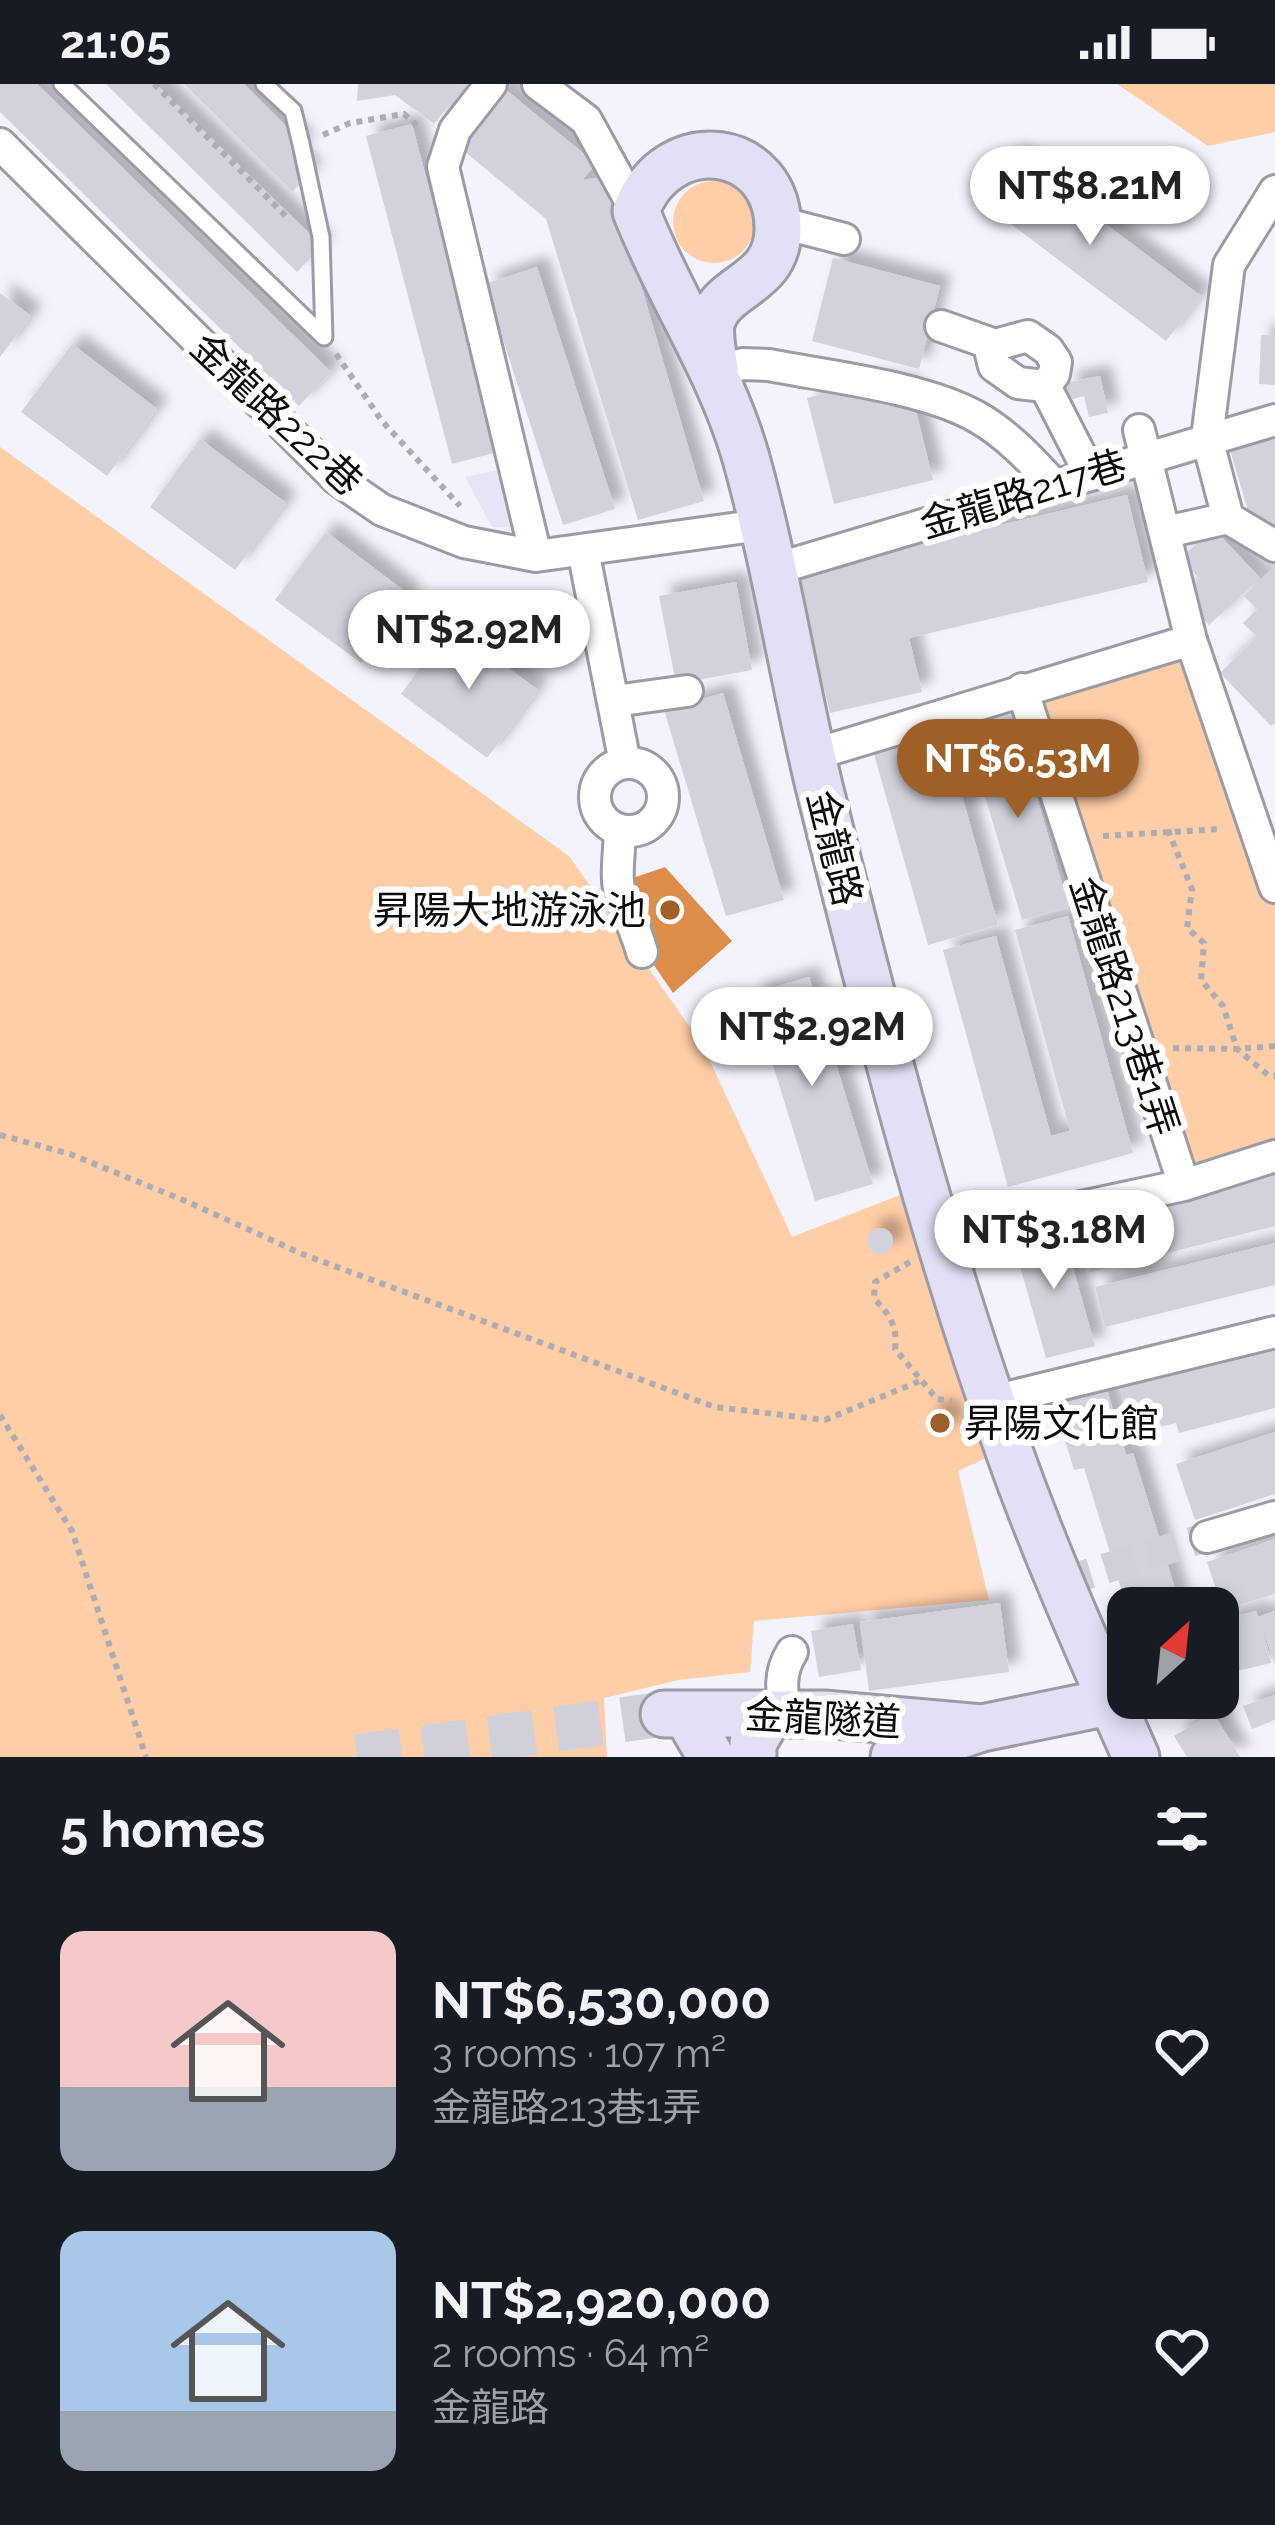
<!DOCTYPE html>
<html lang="en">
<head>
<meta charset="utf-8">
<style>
	:root { --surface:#171b24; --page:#242831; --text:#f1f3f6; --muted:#9ea1a6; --accent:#9f6027 }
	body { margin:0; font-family:Raleway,"Noto Sans TC",sans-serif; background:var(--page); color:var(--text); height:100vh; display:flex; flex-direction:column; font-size:45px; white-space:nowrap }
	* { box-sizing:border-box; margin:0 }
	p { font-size:39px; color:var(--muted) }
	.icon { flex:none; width:66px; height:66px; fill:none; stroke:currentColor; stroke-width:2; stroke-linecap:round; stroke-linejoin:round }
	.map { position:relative; height:1673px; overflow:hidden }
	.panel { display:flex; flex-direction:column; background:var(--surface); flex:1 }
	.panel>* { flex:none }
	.needle { width:78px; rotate:27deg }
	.controls { position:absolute; left:1107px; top:1503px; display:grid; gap:24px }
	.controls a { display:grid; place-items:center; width:132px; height:132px; border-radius:24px; background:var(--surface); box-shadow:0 6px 18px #0003; font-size:60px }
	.price { position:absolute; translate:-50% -102px; padding:0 27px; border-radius:42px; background:#fff; color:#222; font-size:39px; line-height:78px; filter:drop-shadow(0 3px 6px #0008) }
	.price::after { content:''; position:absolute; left:50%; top:72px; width:36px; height:27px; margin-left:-18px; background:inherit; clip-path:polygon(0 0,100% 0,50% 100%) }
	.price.current { background:var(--accent); color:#fff }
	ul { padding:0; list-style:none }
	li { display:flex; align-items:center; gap:36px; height:300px; padding:0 60px }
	li span { display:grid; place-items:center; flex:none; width:336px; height:240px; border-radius:24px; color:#555 }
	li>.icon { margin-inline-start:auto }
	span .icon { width:144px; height:144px; fill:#fffc; stroke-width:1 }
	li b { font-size:51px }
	h2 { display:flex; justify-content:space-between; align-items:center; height:144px; padding:0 60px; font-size:51px }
	.status { display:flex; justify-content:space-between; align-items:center; height:84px; padding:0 60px; background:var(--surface); direction:ltr }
	.status svg { height:33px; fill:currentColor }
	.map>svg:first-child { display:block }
	.built { fill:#e5e5f7 }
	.green { fill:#ffcda6 }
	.water { fill:#dc8d4a }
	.building { fill:#d2d2dd; filter:url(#shadow) }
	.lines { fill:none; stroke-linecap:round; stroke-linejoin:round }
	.street-tunnel { stroke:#d0d0d9; stroke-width:30; stroke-dasharray:30 15; stroke-linecap:butt }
	.secondary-tunnel { stroke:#d0d0d9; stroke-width:45; stroke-dasharray:45 22; stroke-linecap:butt }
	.lane-casing { stroke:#9b9ba5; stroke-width:21 }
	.street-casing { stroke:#9b9ba5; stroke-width:36 }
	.secondary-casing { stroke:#9b9ba5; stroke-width:51 }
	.path { stroke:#acacb4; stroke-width:6; stroke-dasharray:6 6; stroke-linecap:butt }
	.lane { stroke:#fff; stroke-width:15 }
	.street { stroke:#fff; stroke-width:30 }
	.secondary { stroke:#e1e0f4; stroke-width:45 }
	.poi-dot { fill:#9f6027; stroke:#fff; stroke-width:4.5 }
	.labels { text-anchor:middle; stroke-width:12; stroke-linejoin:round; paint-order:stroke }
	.street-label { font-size:39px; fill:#0b0b0e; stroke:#fff }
	.poi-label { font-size:39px; fill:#0b0b0e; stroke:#fff; text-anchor:end }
</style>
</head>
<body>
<div class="status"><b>21:05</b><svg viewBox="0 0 49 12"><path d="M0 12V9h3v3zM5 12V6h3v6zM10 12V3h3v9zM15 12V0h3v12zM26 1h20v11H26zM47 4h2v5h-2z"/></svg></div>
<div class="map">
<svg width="1275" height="1673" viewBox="0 0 1275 1673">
	<defs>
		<filter id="shadow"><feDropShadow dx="11" dy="-11" stdDeviation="6" flood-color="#0004"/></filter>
	</defs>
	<rect width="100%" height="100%" fill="#f3f3fd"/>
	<path class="built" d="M508 384 526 444 492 443 465 393Z"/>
	<path class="green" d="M1117 0H1275V48L1208 62Z
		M673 138a41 41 0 1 1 82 0a41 41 0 1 1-82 0Z
		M0 363 569 772 702 960 792 1153 923 1102 1008 1364 958 1387 989 1516 754 1537 750 1588 679 1596 604 1614 607 1673H0Z
		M1191 556 1275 803V1072L1184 1101 1022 605Z"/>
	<path class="water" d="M665 783 732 857 673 909 649 874 627 796Z"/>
	<path class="building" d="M0 0H37L331 288 299 322 0 28Z
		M106 0H156L322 162 297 188Z
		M184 0H244L304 60 294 70 312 89 292 108Z
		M358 0H465L434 40 395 11 357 17Z
		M500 1 596 80 582 96 609 92 704 417 638 436 546 135 452 57Z
		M412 40 498 368 452 380 366 52Z
		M1014 71 1201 212 1166 257 979 116Z
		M833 174 940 202 919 285 812 257Z
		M537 183 615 425 563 441 485 200Z
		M0 209 31 232 0 273Z
		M1261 251H1275V301L1259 300Z
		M72 260 157 325 107 392 21 328Z
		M1100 292 1108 329 1089 333 1084 312 1069 316 1065 299Z
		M871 298 910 303 933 396 834 420 807 314Z
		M1275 353V444L1250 434 1230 366Z
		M200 355 286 419 235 486 150 423Z
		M1127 411 1148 498 909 554 922 608 830 629 796 490Z
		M1213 444 1260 494 1209 541 1182 512 1200 495 1180 475Z
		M326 448 411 512 361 579 275 516Z
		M1275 482V639L1271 642 1220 589 1257 553 1243 539 1257 525 1244 512Z
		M736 498 752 586 676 600 659 512Z
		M451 542 538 606 487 674 401 610Z
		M723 609 784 816 726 832 664 626Z
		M1015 639 1069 823 1022 836 967 653Z
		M945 650 998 841 928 861 874 670Z
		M1068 832 1133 1069 1008 1103 943 866 996 852 1051 1052 1070 1047 1015 846Z
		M809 893 873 1100 815 1117 751 910Z
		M1275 1085V1142L1088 1189 1074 1136Z
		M1061 1141 1095 1262 1046 1274 1012 1154Z
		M867 1157a13 13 0 1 1 26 0a13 13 0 1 1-26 0Z
		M1275 1159V1201L1105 1243 1095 1203Z
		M1275 1263V1324L1179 1349 1176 1339 1132 1350 1120 1303Z
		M1104 1295 1126 1371 1133 1369 1180 1521 1127 1524 1084 1384 1074 1386 1051 1311Z
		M927 1339a13 13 0 1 1 26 0a13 13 0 1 1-26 0Z
		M1275 1348V1410L1195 1436 1176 1380Z
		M1275 1455V1510L1223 1526 1207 1478Z
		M1000 1519 1009 1588 869 1607 860 1538Z
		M1256 1527 1258 1533 1275 1527V1581L1262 1542 1271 1579 1237 1587 1223 1536Z
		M853 1540 861 1586 819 1593 811 1547Z
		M1275 1611V1636L1252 1645 1243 1622Z
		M1213 1629 1233 1661 1240 1673H1187L1174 1652Z"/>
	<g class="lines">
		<path class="street-tunnel" d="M1062 1498 1207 1453"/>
		<path class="secondary-tunnel" d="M357 1673 664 1630"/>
		<g class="lane-casing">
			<path id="lane" d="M62 0 324 253
				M264 0 293 27 301 60 321 153 324 253"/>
		</g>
		<g class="street-casing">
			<path id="street" d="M491 0 455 46 443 83 536 472
				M538 0 586 36 636 127
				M0 60 337 395 382 426 464 458 536 472 761 441
				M1275 107 1229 181 1207 354 1228 434 1275 462
				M778 138 844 155
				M941 242 995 261
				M1028 252 1048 266 1056 278 1054 290 1045 302 1018 299 994 282 991 270 995 261Z
				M715 287 743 280 769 281C830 293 924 303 977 333 1007 350 1031 376 1054 401
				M1045 302 1090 390
				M1139 346 1191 556 1275 803
				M1166 448 1228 434
				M583 466 625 679
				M772 486 1275 336
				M1022 605 1184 1101
				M615 617 687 607
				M812 671 1191 556
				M595 713a34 34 0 1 1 68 0a34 34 0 1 1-68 0Z
				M619 746C621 764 615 787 619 804 625 825 636 846 642 868
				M941 1159 988 1143 1184 1101 1275 1072
				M993 1317 1275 1248
				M1207 1453 1275 1433
				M786 1630C781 1607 779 1588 792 1568"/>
		</g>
		<g class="secondary-casing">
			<path id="secondary" d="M715 287C714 273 709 254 711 240 720 200 777 202 778 146 779 58 668 42 636 127 669 212 721 286 746 374 776 482 793 593 819 702 874 924 930 1148 1008 1364 1045 1469 1091 1571 1136 1673
				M664 1630H824L982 1644
				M686 1630 711 1673
				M753 1673V1659L770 1630
				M894 1673 982 1644 1109 1618"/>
		</g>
		<path class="path" d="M154 0 289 135
			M323 51 350 39 404 30 421 45
			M336 270 382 337 460 422
			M1168 746 1192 805 1187 844 1204 859 1201 896 1223 922 1237 965 1170 964
			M1103 752 1221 745
			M1275 962 1237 965 1268 991 1275 992
			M0 1051 70 1070 188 1118 302 1170 715 1323 825 1336 920 1297
			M910 1178 875 1198 874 1214C889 1231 898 1241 895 1265L937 1315 952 1317
			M0 1331 72 1447 146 1673"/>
		<use href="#lane" class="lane"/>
		<use href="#street" class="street"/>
		<use href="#secondary" class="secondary"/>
	</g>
	<g class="poi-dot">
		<circle cx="670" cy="826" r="12"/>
		<circle cx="940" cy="1339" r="12"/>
	</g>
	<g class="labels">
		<g class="street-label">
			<text transform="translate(277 330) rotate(43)" y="14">金龍路222巷</text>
			<text transform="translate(1023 410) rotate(-17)" y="14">金龍路217巷</text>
			<text transform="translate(835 764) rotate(76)" y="14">金龍路</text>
			<text transform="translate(1125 922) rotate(72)" y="14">金龍路213巷1弄</text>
			<text transform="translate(823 1634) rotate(3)" y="14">金龍隧道</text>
		</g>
		<g class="poi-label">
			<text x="646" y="840">昇陽大地游泳池</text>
			<text x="964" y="1353" text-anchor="start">昇陽文化館</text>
		</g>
	</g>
</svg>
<div class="controls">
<a><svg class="needle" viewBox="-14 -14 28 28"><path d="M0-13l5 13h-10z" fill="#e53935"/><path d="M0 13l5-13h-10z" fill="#9ea1a6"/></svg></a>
</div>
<b class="price" style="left:1090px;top:164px">NT$8.21M</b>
<b class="price" style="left:469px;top:608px">NT$2.92M</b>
<b class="price current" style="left:1018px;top:737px">NT$6.53M</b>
<b class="price" style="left:812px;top:1005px">NT$2.92M</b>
<b class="price" style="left:1054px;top:1208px">NT$3.18M</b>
</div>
<section class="panel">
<h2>5 homes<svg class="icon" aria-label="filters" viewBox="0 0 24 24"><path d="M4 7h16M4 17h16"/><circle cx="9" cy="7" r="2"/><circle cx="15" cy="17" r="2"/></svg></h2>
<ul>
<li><span style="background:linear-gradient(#f6c9c9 65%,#9aa5b1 0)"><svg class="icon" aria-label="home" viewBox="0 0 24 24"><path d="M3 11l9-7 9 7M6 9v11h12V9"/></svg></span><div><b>NT$6,530,000</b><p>3 rooms · 107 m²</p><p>金龍路213巷1弄</p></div><svg class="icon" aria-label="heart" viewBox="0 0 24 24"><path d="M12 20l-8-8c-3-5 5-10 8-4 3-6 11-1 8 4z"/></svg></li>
<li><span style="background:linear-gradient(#a9c7e8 75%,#9aa5b1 0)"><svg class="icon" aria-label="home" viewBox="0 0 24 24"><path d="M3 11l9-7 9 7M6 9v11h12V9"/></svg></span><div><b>NT$2,920,000</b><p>2 rooms · 64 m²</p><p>金龍路</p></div><svg class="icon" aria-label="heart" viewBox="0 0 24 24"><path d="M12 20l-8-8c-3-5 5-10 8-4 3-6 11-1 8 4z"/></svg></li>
</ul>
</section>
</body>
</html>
